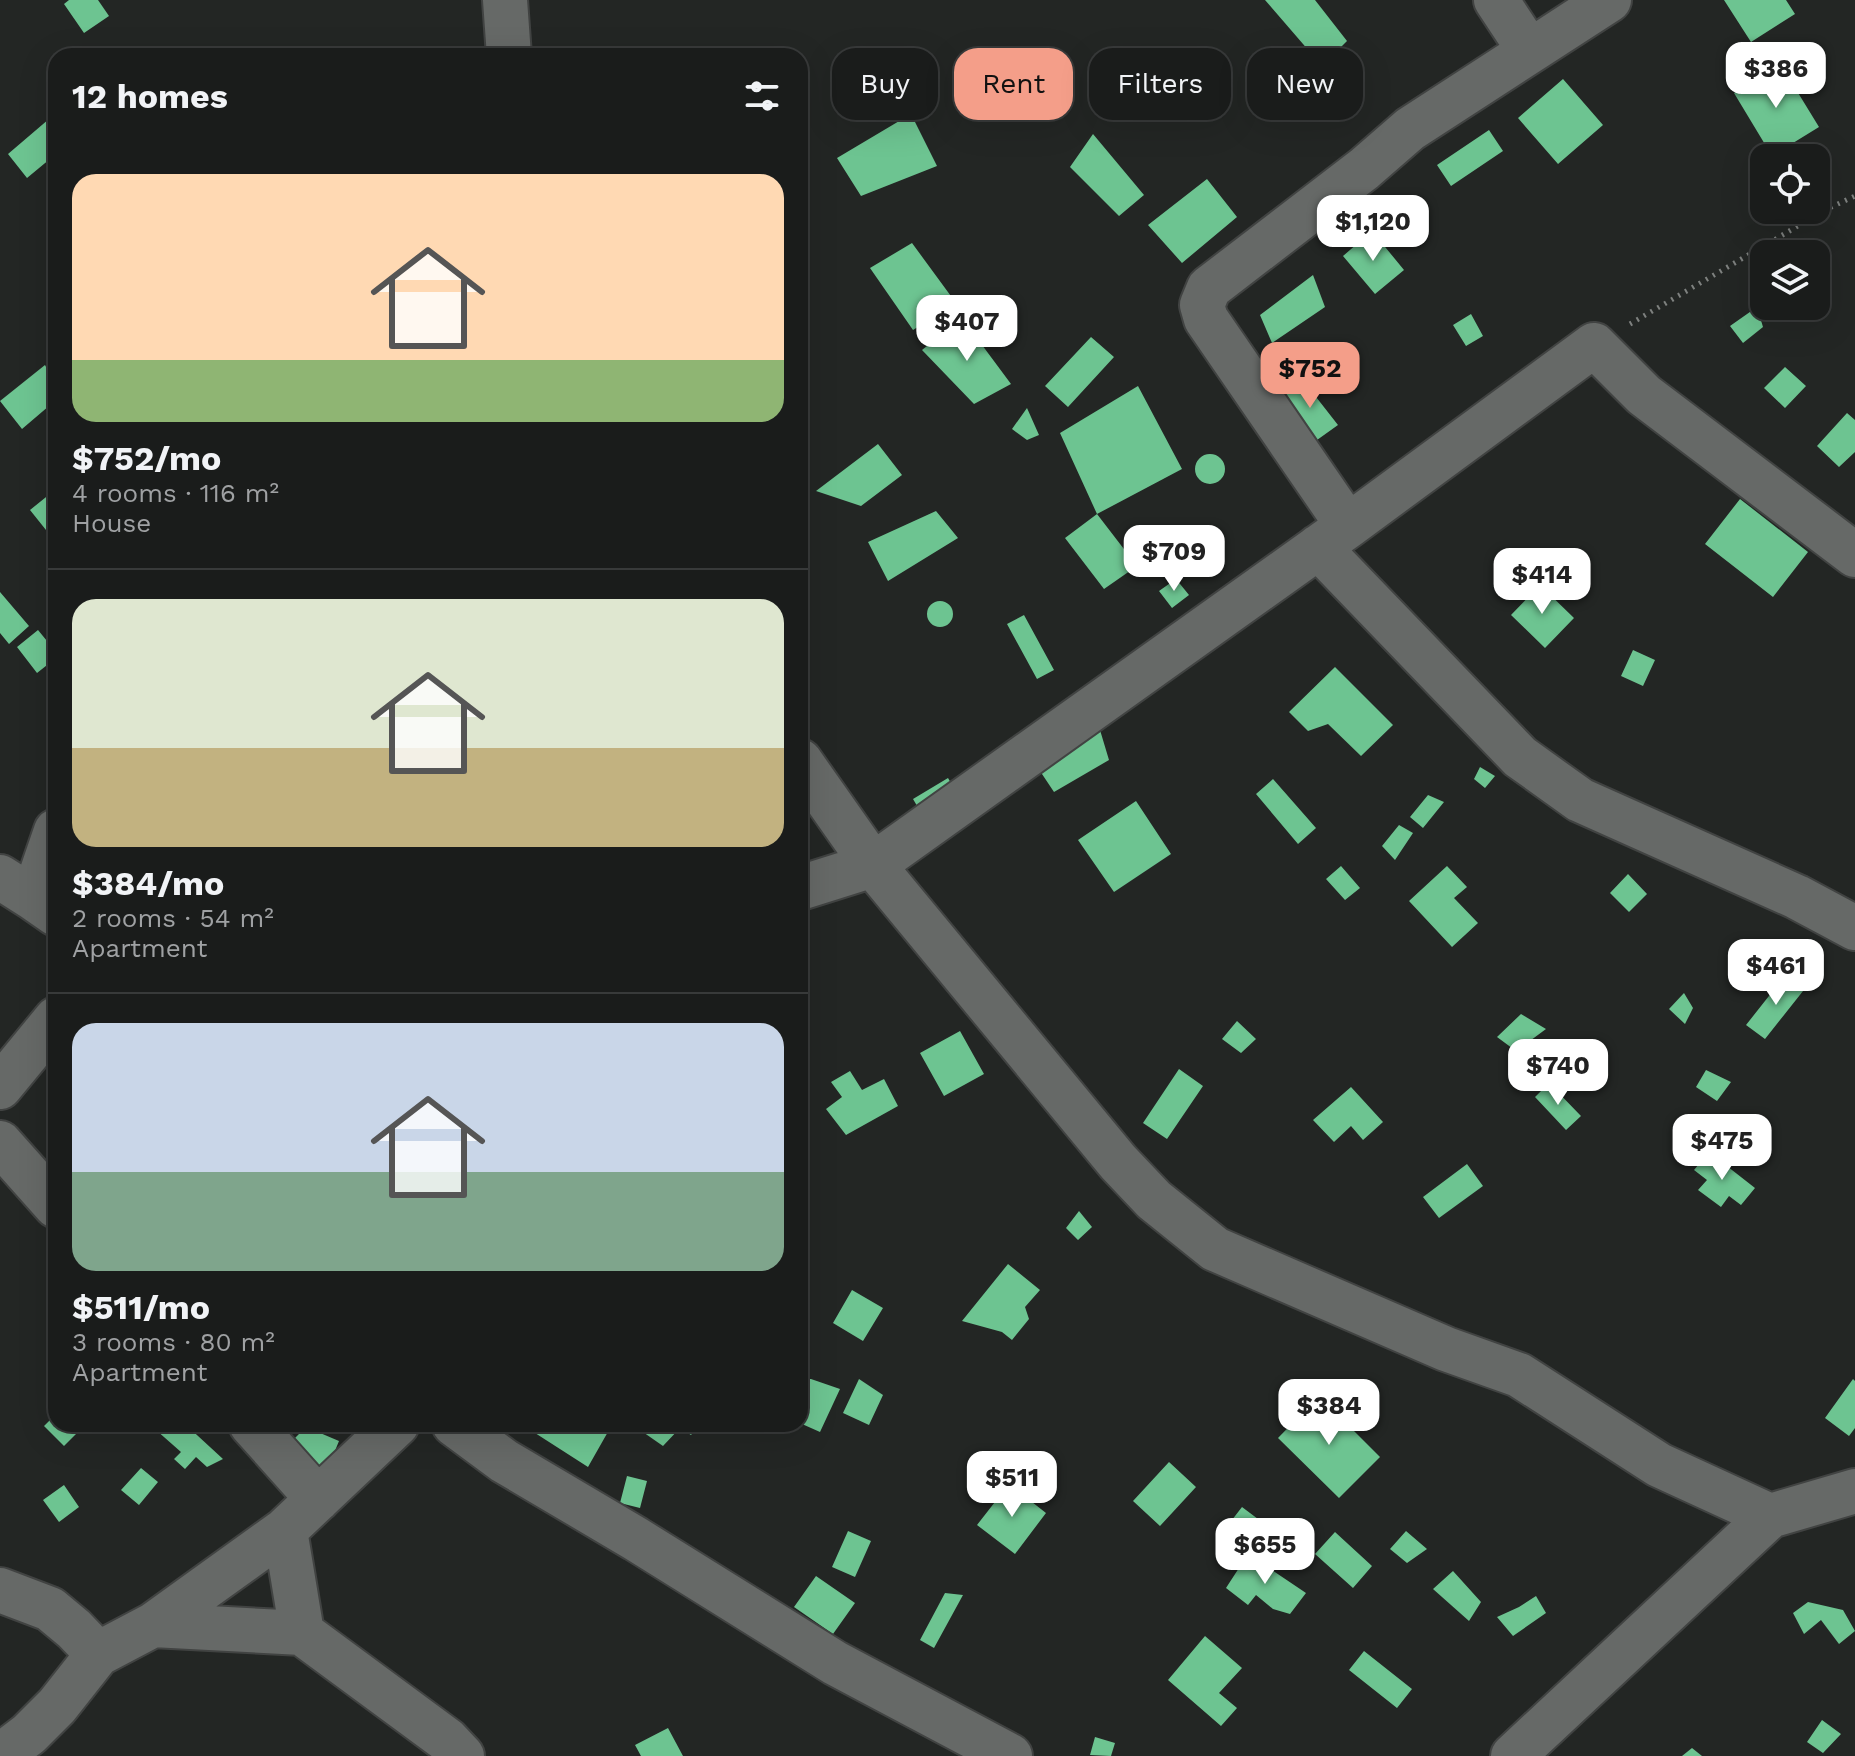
<!DOCTYPE html>
<html lang="en">
<head>
<meta charset="utf-8">
<style>
	:root { --surface:#1a1c1b; --page:#272928; --text:#f1f3f6; --muted:#9fa1a3; --line:#383a3a; --accent:#f49e89 }
	body { margin:0; font-family:"Work Sans",sans-serif; background:var(--page); color:var(--text); height:100vh; display:flex; flex-direction:column; font-size:30px; white-space:nowrap }
	* { box-sizing:border-box; margin:0 }
	p { font-size:26px; color:var(--muted) }
	.icon { flex:none; width:44px; height:44px; fill:none; stroke:currentColor; stroke-width:2; stroke-linecap:round; stroke-linejoin:round }
	.map { position:relative; flex:1; overflow:hidden }
	.details { position:absolute; left:48px; top:48px; width:760px; height:1384px; display:flex; flex-direction:column; background:var(--surface); border-radius:24px; box-shadow:0 8px 32px #0002,0 0 0 2px var(--line) }
	.details>* { flex:none }
	.top-card { position:absolute; left:832px; top:48px; width:760px; height:72px; display:flex; gap:16px }
	.tools { position:absolute; left:1750px; top:144px; display:grid; gap:16px }
	.tools a { display:grid; place-items:center; width:80px; height:80px; border-radius:16px; background:var(--surface); box-shadow:0 8px 32px #0002,0 0 0 2px var(--line); font-size:40px }
	.price { position:absolute; translate:-50% -68px; padding:0 18px; border-radius:16px; background:#fff; color:#222; font-size:26px; line-height:52px; filter:drop-shadow(0 2px 4px #0008) }
	.price::after { content:''; position:absolute; left:50%; top:48px; width:24px; height:18px; margin-left:-12px; background:inherit; clip-path:polygon(0 0,100% 0,50% 100%) }
	.price.current { background:var(--accent); color:#111 }
	ul { padding:0; list-style:none }
	li { display:grid; align-content:center; gap:16px; height:424px; padding:0 24px }
	li+li { border-top:2px solid var(--line) }
	li span { display:grid; place-items:center; height:248px; border-radius:24px; color:#555 }
	li>.icon { margin-inline-start:auto }
	span .icon { width:144px; height:144px; fill:#fffc; stroke-width:1 }
	li b { font-size:34px }
	h2 { display:flex; justify-content:space-between; align-items:center; height:96px; padding:0 24px; font-size:34px }
	.tag { padding:0 28px; border-radius:24px; background:var(--surface); box-shadow:0 8px 32px #0002,0 0 0 2px var(--line); font-size:28px; line-height:72px }
	.tag.current { background:var(--accent); color:#111 }
	.map>svg:first-child { display:block }
	.building { fill:#6dc491 }
	.lines { fill:none; stroke-linecap:round; stroke-linejoin:round }
	.minor-casing { stroke:#414342; stroke-width:48 }
	.path { stroke:#7e817f; stroke-width:5; stroke-dasharray:2 6; stroke-linecap:butt }
	.minor { stroke:#666967; stroke-width:44 }
</style>
</head>
<body>
<div class="map">
<svg width="1855" height="1756" viewBox="0 0 1855 1756">
	<rect width="100%" height="100%" fill="#232624"/>
	<path class="building" d="M69 0H98L109 16 84 33 64 4Z
		M1265 0H1315L1347 41 1322 66Z
		M1724 0H1786L1795 14 1751 42Z
		M1781 65 1819 127 1772 156 1734 93Z
		M1563 79 1603 125 1558 164 1518 118Z
		M56 113V154L27 178 8 154Z
		M911 114 937 166 861 196 837 158Z
		M1489 130 1503 151 1451 186 1437 165Z
		M1093 134 1144 195 1119 216 1070 167Z
		M1207 179 1237 217 1182 263 1148 225Z
		M1372 231 1404 270 1375 294 1343 256Z
		M912 243 956 303 913 330 870 268Z
		M1313 275 1325 307 1272 343 1260 315Z
		M1816 287 1824 308 1803 310V306H1816Z
		M1757 307 1763 327 1743 343 1730 326Z
		M1471 314 1483 336 1466 346 1453 325Z
		M962 318 1011 384 974 404 922 350Z
		M1091 337 1114 357 1068 407 1045 386Z
		M45 365 56 386V400L22 429 0 401Z
		M1785 367 1806 386 1785 408 1764 388Z
		M1302 379 1338 425 1317 440 1282 395Z
		M1138 386 1182 469 1097 514 1060 433Z
		M1027 408 1039 435 1027 440 1012 429Z
		M1847 413 1855 420V452L1839 467 1817 446Z
		M878 444 902 475 861 506 816 491Z
		M1195 469a15 15 0 1 1 30 0a15 15 0 1 1-30 0Z
		M56 489V531L50 535 30 510Z
		M1740 499 1808 552 1773 597 1705 544Z
		M936 511 958 538 888 581 868 542Z
		M1097 514 1137 566 1104 589 1065 538Z
		M1176 579 1189 595 1172 608 1159 591Z
		M1540 585 1574 618 1545 648 1511 615Z
		M0 592 29 626 9 644 0 633Z
		M927 614a13 13 0 1 1 26 0a13 13 0 1 1-26 0Z
		M1024 615 1054 670 1037 679 1007 624Z
		M38 630 56 652V658L37 673 17 647Z
		M1633 650 1655 660 1643 686 1621 676Z
		M1335 667 1393 725 1361 756 1328 724 1308 731 1289 712Z
		M1100 730 1109 760 1054 792 1036 765Z
		M1480 767 1495 776 1485 788 1474 779Z
		M948 778 958 795 923 816 913 799Z
		M1273 779 1316 828 1298 844 1256 794Z
		M1428 795 1444 802 1423 828 1410 817Z
		M1136 801 1171 854 1114 892 1078 840Z
		M1399 825 1413 833 1395 860 1382 846Z
		M1341 866 1360 888 1345 900 1326 879Z
		M1447 866 1467 887 1454 898 1478 923 1452 947 1409 901Z
		M1628 874 1647 894 1629 912 1610 893Z
		M1784 977 1807 986 1765 1039 1746 1025Z
		M1684 993 1693 1008 1685 1024 1669 1009Z
		M1521 1014 1546 1029 1516 1051 1497 1037Z
		M1237 1021 1256 1039 1241 1053 1222 1039Z
		M960 1031 984 1074 944 1096 920 1053Z
		M1179 1069 1203 1086 1167 1139 1143 1123Z
		M1706 1070 1731 1082 1717 1101 1696 1087Z
		M850 1071 862 1090 884 1079 898 1106 846 1135 826 1109 842 1097 831 1082Z
		M1549 1083 1581 1116 1566 1130 1535 1097Z
		M1351 1087 1383 1122 1363 1140 1351 1126 1334 1142 1313 1120Z
		M1709 1152 1755 1188 1741 1205 1729 1196 1721 1207 1698 1190 1707 1180 1694 1170Z
		M1467 1164 1483 1186 1439 1218 1423 1197Z
		M1079 1211 1092 1227 1078 1240 1066 1228Z
		M1008 1264 1040 1290 1025 1307 1029 1319 1012 1340 1002 1332 962 1321Z
		M852 1290 883 1308 863 1341 833 1323Z
		M800 1379H811L840 1389 820 1432 802 1424 791 1429 778 1424H800Z
		M859 1379 883 1395 869 1425 843 1413Z
		M1853 1379 1855 1381V1428L1849 1436 1825 1418Z
		M1319 1396 1380 1457 1339 1498 1278 1438Z
		M56 1414V1424H86L64 1446 44 1426Z
		M162 1424H185L223 1459 207 1467 196 1457 185 1469 174 1459 181 1452 156 1430Z
		M521 1424H601L609 1430 588 1467Z
		M640 1424H700L691 1435 680 1428 663 1446 640 1430Z
		M306 1427 339 1441 330 1463 320 1474 289 1444Z
		M1169 1462 1196 1487 1160 1526 1133 1501Z
		M141 1468 158 1482 139 1505 121 1490Z
		M627 1476 647 1481 640 1508 620 1503Z
		M1009 1484 1046 1513 1015 1554 977 1525Z
		M64 1485 79 1507 59 1522 43 1500Z
		M1242 1507 1262 1522 1245 1544 1225 1529Z
		M848 1531 871 1541 855 1577 832 1567Z
		M1406 1531 1427 1549 1407 1563 1390 1549Z
		M1335 1532 1372 1566 1353 1588 1315 1554Z
		M1248 1554 1306 1593 1290 1614 1273 1609 1256 1595 1248 1605 1226 1588Z
		M1453 1571 1481 1602 1469 1621 1433 1589Z
		M816 1576 855 1603 833 1634 794 1607Z
		M945 1593 963 1595 934 1648 920 1640Z
		M1536 1596 1546 1613 1513 1636 1497 1617 1519 1607Z
		M1808 1602 1843 1610 1855 1631 1839 1644 1821 1620 1804 1634 1793 1613Z
		M1205 1636 1242 1668 1219 1693 1237 1708 1221 1726 1168 1680Z
		M1364 1651 1412 1689 1397 1708 1349 1670Z
		M1822 1720 1841 1734 1823 1753 1807 1742Z
		M668 1728 683 1756H641L635 1745Z
		M1095 1737 1115 1743 1111 1756 1090 1755Z
		M1692 1748 1702 1756H1682Z"/>
	<g class="lines">
		<g class="minor-casing">
			<path id="minor" d="M505 0 509 56
				M1496 0 1529 50
				M1348 526 1206 319 1202 305 1209 288 1364 169 1410 129 1609 0
				M1318 547 1520 757 1580 800 1797 897 1855 928
				M800 761 873 865 1118 1162 1154 1200 1215 1249 1446 1349 1519 1375 1659 1465 1770 1516 1855 1491
				M56 831 33 898 56 914
				M0 877 33 898
				M800 888 873 865 1348 526 1594 345 1644 395 1855 555
				M0 1087 56 1019
				M0 1143 56 1206
				M251 1424 318 1499
				M454 1424 504 1461 636 1539 835 1663 1010 1756
				M285 1530 302 1633
				M0 1590 50 1609 74 1629 98 1654
				M153 1625 302 1633 447 1740 462 1756
				M0 1756 29 1734 57 1706 98 1654 153 1625 285 1530 397 1424
				M1513 1756 1770 1516"/>
		</g>
		<path class="path" d="M1630 324 1827 209 1855 196"/>
		<use href="#minor" class="minor"/>
	</g>
</svg>
<div class="tools">
<a><svg class="icon" aria-label="locate" viewBox="0 0 24 24"><circle cx="12" cy="12" r="6"/><path d="M12 2v4M12 18v4M2 12h4M18 12h4"/></svg></a>
<a><svg class="icon" aria-label="layers" viewBox="0 0 24 24"><path d="M12 4l9 5-9 5-9-5zM3 14l9 5 9-5"/></svg></a>
</div>
<b class="price" style="left:1776px;top:110px">$386</b>
<b class="price" style="left:1373px;top:263px">$1,120</b>
<b class="price" style="left:967px;top:363px">$407</b>
<b class="price current" style="left:1310px;top:410px">$752</b>
<b class="price" style="left:1174px;top:593px">$709</b>
<b class="price" style="left:1542px;top:616px">$414</b>
<b class="price" style="left:1776px;top:1007px">$461</b>
<b class="price" style="left:1558px;top:1107px">$740</b>
<b class="price" style="left:1722px;top:1182px">$475</b>
<b class="price" style="left:1329px;top:1447px">$384</b>
<b class="price" style="left:1012px;top:1519px">$511</b>
<b class="price" style="left:1265px;top:1586px">$655</b>
<div class="top-card">
<a class="tag">Buy</a>
<a class="tag current">Rent</a>
<a class="tag">Filters</a>
<a class="tag">New</a>
</div>
<section class="details">
<h2>12 homes<svg class="icon" aria-label="filters" viewBox="0 0 24 24"><path d="M4 7h16M4 17h16"/><circle cx="9" cy="7" r="2"/><circle cx="15" cy="17" r="2"/></svg></h2>
<ul>
<li><span style="background:linear-gradient(#ffd9b3 75%,#8fb573 0)"><svg class="icon" aria-label="home" viewBox="0 0 24 24"><path d="M3 11l9-7 9 7M6 9v11h12V9"/></svg></span><div><b>$752/mo</b><p>4 rooms · 116 m²</p><p>House</p></div></li>
<li><span style="background:linear-gradient(#dfe7d0 60%,#c2b280 0)"><svg class="icon" aria-label="home" viewBox="0 0 24 24"><path d="M3 11l9-7 9 7M6 9v11h12V9"/></svg></span><div><b>$384/mo</b><p>2 rooms · 54 m²</p><p>Apartment</p></div></li>
<li><span style="background:linear-gradient(#c9d6e8 60%,#7fa58c 0)"><svg class="icon" aria-label="home" viewBox="0 0 24 24"><path d="M3 11l9-7 9 7M6 9v11h12V9"/></svg></span><div><b>$511/mo</b><p>3 rooms · 80 m²</p><p>Apartment</p></div></li>
</ul>
</section>
</div>
</body>
</html>
